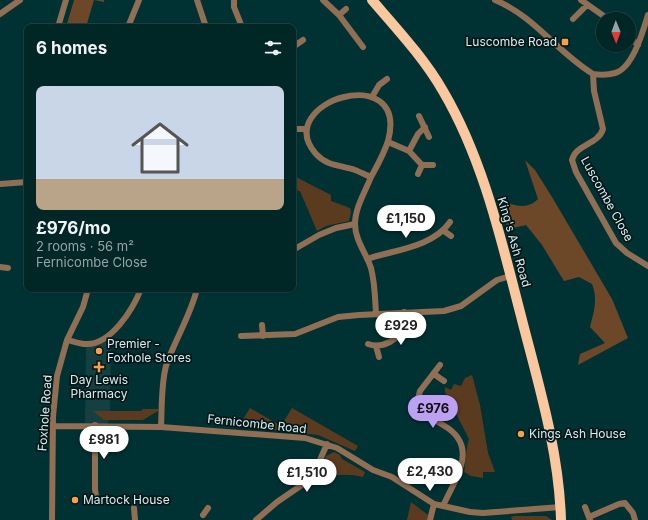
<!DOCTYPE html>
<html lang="en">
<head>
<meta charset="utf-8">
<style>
	:root { --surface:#002626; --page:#0a2e2e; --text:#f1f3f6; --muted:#95a5a7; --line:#224343; --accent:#bca0f2 }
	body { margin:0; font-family:Inter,sans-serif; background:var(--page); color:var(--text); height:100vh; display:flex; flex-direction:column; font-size:15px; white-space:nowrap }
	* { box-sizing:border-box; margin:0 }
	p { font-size:13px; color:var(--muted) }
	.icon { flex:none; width:22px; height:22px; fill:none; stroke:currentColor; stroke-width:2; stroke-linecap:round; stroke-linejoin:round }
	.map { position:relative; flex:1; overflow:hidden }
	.sheet { position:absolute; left:24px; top:24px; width:272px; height:268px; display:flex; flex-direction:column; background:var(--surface); border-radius:8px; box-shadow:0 1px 3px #0004,0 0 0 1px var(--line) }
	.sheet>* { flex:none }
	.needle { width:26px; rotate:179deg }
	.controls { position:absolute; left:596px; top:12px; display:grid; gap:8px }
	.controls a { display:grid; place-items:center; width:40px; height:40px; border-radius:50%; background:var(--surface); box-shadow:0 1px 3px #0004,0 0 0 1px var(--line); font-size:20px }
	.price { position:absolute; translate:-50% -34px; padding:0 9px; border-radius:14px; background:#fff; color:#222; font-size:13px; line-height:26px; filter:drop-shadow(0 1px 2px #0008) }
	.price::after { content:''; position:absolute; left:50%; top:24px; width:12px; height:9px; margin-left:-6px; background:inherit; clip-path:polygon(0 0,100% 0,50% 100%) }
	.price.selected { background:var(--accent); color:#111 }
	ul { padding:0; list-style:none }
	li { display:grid; align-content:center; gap:8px; height:212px; padding:0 12px }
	li span { display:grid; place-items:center; height:124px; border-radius:8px; color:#555 }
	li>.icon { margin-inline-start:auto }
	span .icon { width:72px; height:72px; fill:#fffc; stroke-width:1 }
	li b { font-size:17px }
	h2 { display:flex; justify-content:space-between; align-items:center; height:48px; padding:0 12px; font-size:17px }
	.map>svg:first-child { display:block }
	.built { fill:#144041 }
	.green { fill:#5b3b1f }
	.forest { fill:#6c4829 }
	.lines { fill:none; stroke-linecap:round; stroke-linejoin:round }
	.minor { stroke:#906f54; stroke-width:6 }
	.trunk { stroke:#fac79e; stroke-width:10 }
	.poi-dot { fill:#f9a04c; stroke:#041617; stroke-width:1.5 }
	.labels { text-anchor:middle; stroke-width:3.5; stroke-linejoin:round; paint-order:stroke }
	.poi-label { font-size:12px; fill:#d7eeee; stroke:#041617; text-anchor:start }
	.street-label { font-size:12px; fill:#d7eeee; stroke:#041617 }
</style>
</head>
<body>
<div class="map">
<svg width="648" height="520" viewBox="0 0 648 520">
	<rect width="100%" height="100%" fill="#003233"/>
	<path class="built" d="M111 334 110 418 107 425H85L86 344Z"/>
	<path class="green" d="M296 177 331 195V201L350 208 351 212 349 221 326 226 317 231 300 191H298L293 179Z
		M472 375 480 405 488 453 495 472H483V478L471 476 464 472C466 461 466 449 469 439L445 392V387L451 390 454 384 461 386 465 378Z
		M250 408 281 426 292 408 358 446 355 451 318 435 239 426Z
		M143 409H158V411L143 420H104L93 411H141Z
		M334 452 340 455 342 459 365 472 363 477C346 473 333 475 317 480L326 456Z
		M411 502 428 515 427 520H407Z
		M514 516H546L552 520H512L511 517Z"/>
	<path class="forest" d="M74 0H104V2L94 0 86 27H66Z
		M525 160 535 170 552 197 612 299 628 338 578 365 580 354 605 343 590 327C594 311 598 299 592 284L579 277 564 281 542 245 526 225 508 229 504 216 508 203C520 207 529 208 538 199Z"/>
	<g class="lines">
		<path class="minor" d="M197 0 206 27
			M234 0V7L242 27
			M323 0 339 15 363 47
			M495 0C534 16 558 53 593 74
			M581 0 608 19
			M0 14 20 0
			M339 15 346 9
			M573 19 587 5
			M58 27 66 0
			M128 27 139 0
			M600 37 603 33
			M629 37 638 45
			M293 47 303 40
			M593 74 594 91 603 129C598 145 576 144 572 160L576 172 616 243 627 253 648 266
			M593 74C600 75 608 75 615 73 633 68 643 31 648 15
			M372 97 379 85 387 79
			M419 116 429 137
			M293 129H307
			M388 142 409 151 418 134 425 127
			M409 151 422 165H433
			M418 174 422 165
			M371 177C377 166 384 154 388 141 410 59 270 102 316 154 327 166 340 165 355 170 360 172 366 175 371 177 365 192 355 208 355 224 355 240 366 253 371 268 375 283 375 298 376 314
			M0 184 27 182
			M444 231 451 236
			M293 250 319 235 336 228 355 224
			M367 259C394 250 433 247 450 222
			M0 267 8 268
			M262 325 263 336
			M241 336 295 334 338 317 359 315 444 311 461 306 497 280 510 276
			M67 340C73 341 80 344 86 344 111 345 133 309 141 289
			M368 344C382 349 400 340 404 325 405 321 404 316 404 312
			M376 346 379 357
			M440 365 420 391 418 399C423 413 431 418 443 425 480 446 456 477 443 506
			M434 374 444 381
			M95 425V489L96 497
			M53 426 161 427 305 438 337 448 373 470 392 477 434 504 470 512 483 513 561 507
			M161 427C162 407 161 385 166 366 175 339 190 317 197 289
			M585 507 590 520
			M134 508 135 520
			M203 515 208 508
			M589 517 619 504 625 503 633 513 635 520
			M52 520 53 416 57 376 67 340 83 307 88 289
			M256 520 277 502 312 478 327 444
			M430 520 434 504"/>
		<path class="trunk" d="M372 0C397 29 424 58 443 91 483 159 501 239 521 316 538 383 559 450 561 520"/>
	</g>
	<g class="poi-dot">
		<rect x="561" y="38" width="8" height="8" rx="2"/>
		<circle cx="99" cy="351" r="4"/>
		<path d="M97 361h4v4h4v4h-4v4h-4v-4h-4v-4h4z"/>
		<circle cx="521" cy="434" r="4"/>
		<circle cx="75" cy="500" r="4"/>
	</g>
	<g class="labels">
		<g class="poi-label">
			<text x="557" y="46" text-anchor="end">Luscombe Road</text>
			<text x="107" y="348">Premier -<tspan x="107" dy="14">Foxhole Stores</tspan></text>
			<text x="99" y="384" text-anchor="middle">Day Lewis<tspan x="99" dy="14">Pharmacy</tspan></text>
			<text x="529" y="438">Kings Ash House</text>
			<text x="83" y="504">Martock House</text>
		</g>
		<g class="street-label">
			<text transform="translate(607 199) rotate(61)" y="4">Luscombe Close</text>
			<text transform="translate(514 242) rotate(74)" y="4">King's Ash Road</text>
			<text transform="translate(45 413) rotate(-86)" y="4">Foxhole Road</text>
			<text transform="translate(257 424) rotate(6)" y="4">Fernicombe Road</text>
		</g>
	</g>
</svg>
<div class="controls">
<a><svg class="needle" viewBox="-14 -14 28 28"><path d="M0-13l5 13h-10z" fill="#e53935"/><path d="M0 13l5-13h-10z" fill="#95a5a7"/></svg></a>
</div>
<b class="price" style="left:406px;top:239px">£1,150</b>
<b class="price" style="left:401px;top:346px">£929</b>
<b class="price selected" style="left:433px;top:429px">£976</b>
<b class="price" style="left:104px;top:460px">£981</b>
<b class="price" style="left:430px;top:492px">£2,430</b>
<b class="price" style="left:307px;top:493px">£1,510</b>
<section class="sheet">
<h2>6 homes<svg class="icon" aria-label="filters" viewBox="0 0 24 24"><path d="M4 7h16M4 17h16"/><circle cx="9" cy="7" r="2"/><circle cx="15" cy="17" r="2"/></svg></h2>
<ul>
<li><span style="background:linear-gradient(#c9d6e8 75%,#b9a48a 0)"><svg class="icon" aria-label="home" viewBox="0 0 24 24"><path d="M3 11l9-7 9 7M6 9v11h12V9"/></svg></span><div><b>£976/mo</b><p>2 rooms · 56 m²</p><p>Fernicombe Close</p></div></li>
</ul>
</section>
</div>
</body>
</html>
